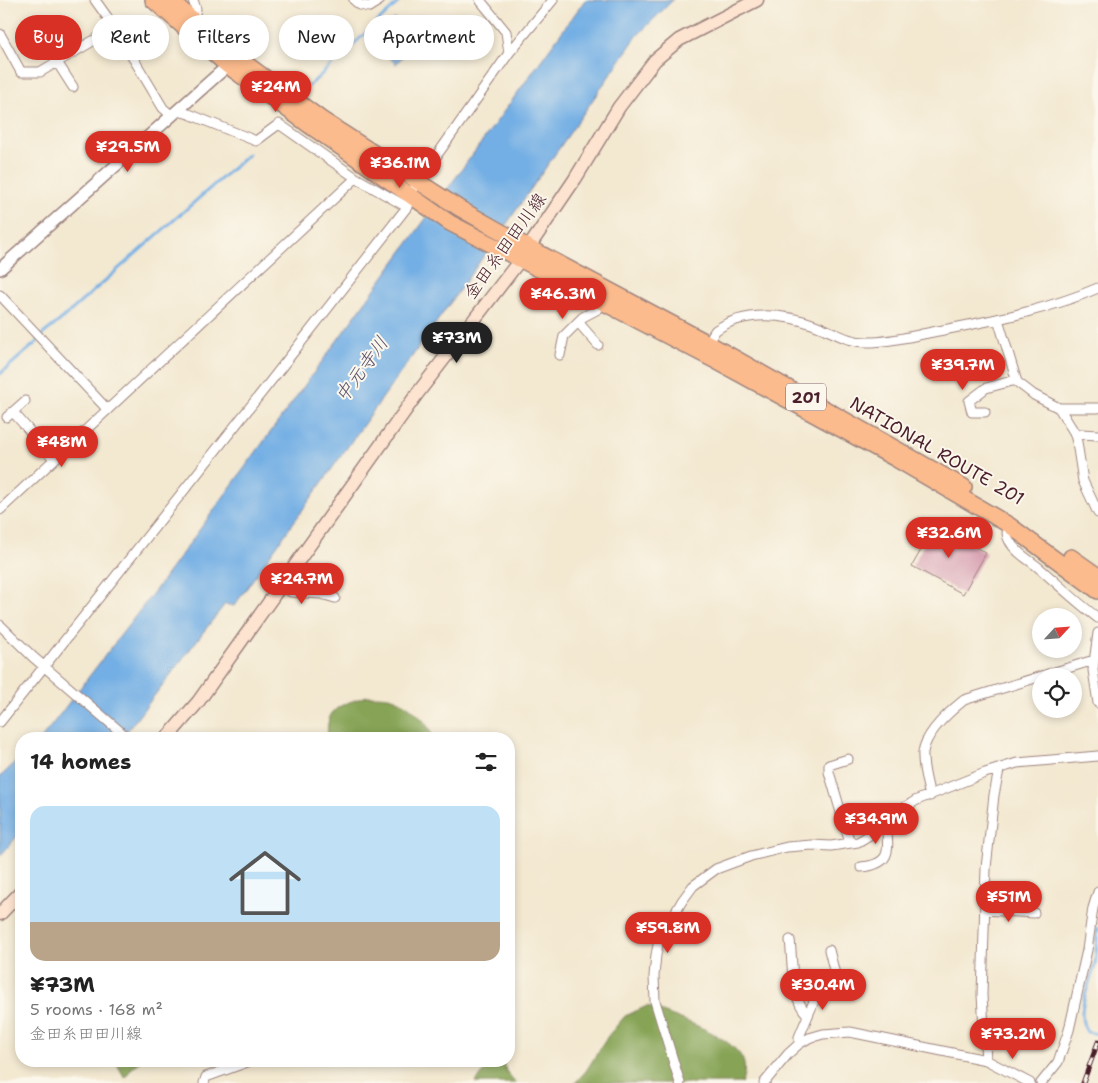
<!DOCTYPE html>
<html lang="en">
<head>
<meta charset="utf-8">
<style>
	:root { --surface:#fff; --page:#f2f2f2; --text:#222; --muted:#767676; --line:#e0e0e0; --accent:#d93025 }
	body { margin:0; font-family:"Shantell Sans","Klee One",sans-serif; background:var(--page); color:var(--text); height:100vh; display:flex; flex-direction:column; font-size:19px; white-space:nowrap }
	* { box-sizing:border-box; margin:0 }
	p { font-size:16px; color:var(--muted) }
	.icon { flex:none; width:28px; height:28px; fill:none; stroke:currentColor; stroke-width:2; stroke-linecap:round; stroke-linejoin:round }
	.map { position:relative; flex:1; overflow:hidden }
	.details { position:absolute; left:15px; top:732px; width:500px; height:335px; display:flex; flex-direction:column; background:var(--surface); border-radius:20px; box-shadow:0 2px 8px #0003 }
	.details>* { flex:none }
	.hud { position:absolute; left:15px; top:15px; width:500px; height:45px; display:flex; gap:10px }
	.needle { width:32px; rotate:64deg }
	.fabs { position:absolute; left:1032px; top:608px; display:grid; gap:10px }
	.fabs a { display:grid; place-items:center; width:50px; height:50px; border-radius:50%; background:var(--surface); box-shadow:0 2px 8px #0003; font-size:25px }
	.price { position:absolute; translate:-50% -42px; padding:0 11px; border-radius:18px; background:var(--accent); color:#fff; font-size:16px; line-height:32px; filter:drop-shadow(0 1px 2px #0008) }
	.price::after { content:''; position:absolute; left:50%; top:30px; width:15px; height:11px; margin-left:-8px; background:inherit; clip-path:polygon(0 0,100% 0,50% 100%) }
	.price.selected { background:#222; color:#fff }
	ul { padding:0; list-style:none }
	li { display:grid; align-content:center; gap:10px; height:265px; padding:0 15px }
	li+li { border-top:1px solid var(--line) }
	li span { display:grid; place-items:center; height:155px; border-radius:15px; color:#555 }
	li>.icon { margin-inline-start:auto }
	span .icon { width:90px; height:90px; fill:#fffc; stroke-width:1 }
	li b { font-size:21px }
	h2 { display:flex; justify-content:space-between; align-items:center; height:60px; padding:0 15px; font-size:21px }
	.chip { padding:0 18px; border-radius:22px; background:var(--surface); box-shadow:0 2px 8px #0003; font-size:18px; line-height:45px }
	.chip.selected { background:var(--accent); color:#fff }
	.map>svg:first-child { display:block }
	.forest { fill:#87a457; stroke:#686241 }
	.water { fill:#73afe4; stroke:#5e6788 }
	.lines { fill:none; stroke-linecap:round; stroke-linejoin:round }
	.stream { stroke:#73afe4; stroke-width:3 }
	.building { fill:#d496ac }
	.minor-casing { stroke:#9e847e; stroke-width:11 }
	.tertiary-casing { stroke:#9e847e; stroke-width:14 }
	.secondary-casing { stroke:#9e847e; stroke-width:15 }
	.trunk-casing { stroke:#9e847e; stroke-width:18 }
	.minor { stroke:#fff; stroke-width:9 }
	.tertiary { stroke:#fff; stroke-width:11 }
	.secondary { stroke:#fde4d1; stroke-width:12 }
	.trunk { stroke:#fbbb8d; stroke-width:15 }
	.rail-casing { stroke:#4a1f2b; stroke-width:5 }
	.rail { stroke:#fbf7ec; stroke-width:3; stroke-dasharray:9; stroke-linecap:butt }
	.labels { text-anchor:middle; stroke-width:4; stroke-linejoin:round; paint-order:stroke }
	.shield { fill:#fbf7ec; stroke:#7f6065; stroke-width:1 }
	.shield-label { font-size:16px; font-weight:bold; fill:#4a1f2b }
	.street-label { font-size:18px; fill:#4a1f2b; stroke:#fbf7ec }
	.water-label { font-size:19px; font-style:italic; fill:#58516c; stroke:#fbf7ec }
</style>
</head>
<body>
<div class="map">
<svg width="1098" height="1083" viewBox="0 0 1098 1083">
	<rect width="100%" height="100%" fill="#fbf7ec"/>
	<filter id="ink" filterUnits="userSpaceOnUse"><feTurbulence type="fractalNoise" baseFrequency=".02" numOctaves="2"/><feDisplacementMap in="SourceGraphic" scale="10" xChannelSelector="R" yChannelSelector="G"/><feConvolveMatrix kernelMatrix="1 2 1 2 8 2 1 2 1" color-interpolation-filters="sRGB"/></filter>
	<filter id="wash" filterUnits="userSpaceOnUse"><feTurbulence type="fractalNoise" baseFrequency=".0096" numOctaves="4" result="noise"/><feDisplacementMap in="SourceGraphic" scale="20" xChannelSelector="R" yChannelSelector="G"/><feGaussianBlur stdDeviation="1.12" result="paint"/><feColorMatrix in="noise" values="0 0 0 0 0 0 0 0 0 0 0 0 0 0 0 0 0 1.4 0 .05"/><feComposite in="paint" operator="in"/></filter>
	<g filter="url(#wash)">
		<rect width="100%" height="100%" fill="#f3e8d0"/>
		<path class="forest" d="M367 696C374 696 381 696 388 697 404 699 430 722 433 739H328C324 707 341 705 367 696Z
			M647 1006C673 1017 732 1034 743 1060 746 1068 744 1075 742 1083H575L586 1071 608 1036 625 1016Z
			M115 1061H141L131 1069 125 1078Z
			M493 1061H503L506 1071 516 1083H475Z"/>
		<path class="water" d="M585 0H673L637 36 508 222 234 606 225 604 121 739H41L160 584Z
			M395 19 417 39 396 64 372 41 379 34 378 31Z
			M21 757V832L0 856V777Z"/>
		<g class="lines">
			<path class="stream" d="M309 86 401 0
				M0 374 37 342 38 338 57 323 249 154
				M1098 928C1096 940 1097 952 1095 964 1090 985 1074 1012 1087 1032L1098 1034"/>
		</g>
		<g id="blocks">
			<path class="building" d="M935 525 986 553 963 594 912 566Z"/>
		</g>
	</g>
	<g filter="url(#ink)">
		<use href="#blocks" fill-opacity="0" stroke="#9e847e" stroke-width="1"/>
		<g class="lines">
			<g class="minor-casing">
				<path id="minor" d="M95 0 115 28 163 108 172 116
					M193 0 196 9 193 21
					M354 0 360 5 369 7 380 0
					M480 0 506 32 509 53
					M0 34 21 72H40L115 28
					M57 62 73 87
					M178 111 189 114 256 141 279 124 356 178 407 207
					M0 295 107 409
					M998 319 1017 382 1034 395 1059 408 1074 432 1077 442 1083 481 1098 513
					M578 322 598 345
					M708 343C711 339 713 333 716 330 744 310 785 314 815 325 834 332 849 343 869 342 890 342 912 336 933 332 989 321 1045 311 1098 288
					M560 355 564 336 583 317 598 309 602 302
					M1059 408H1098
					M13 412 54 459
					M985 412H972L969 401 986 388 1016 380
					M7 417 25 401
					M1076 437 1081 434 1098 435
					M0 510 356 178
					M1009 525C1007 531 1006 535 1009 540 1015 552 1028 559 1038 567 1058 584 1076 602 1098 618
					M281 585 291 592 321 594 335 598
					M0 625 33 657 129 739
					M1098 633 1093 670 1098 703
					M0 722 266 387 407 207 410 195 418 182 509 53 553 0
					M848 759 829 765V772L850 843
					M930 796C927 783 922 766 923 752 926 732 949 712 964 700L1094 660
					M861 867C894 864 888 848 886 822
					M985 910 1034 913
					M790 940C793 963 790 998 808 1015
					M829 950 836 978
					M799 1044V1037L822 982 828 978H843
					M986 1060 982 995 986 868 994 795 999 770
					M204 1083 206 1077 250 1061
					M680 1083 655 1001 654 976 656 955 659 940 682 901 693 886 716 869 751 856 787 847 812 845 831 846 858 842 868 836 900 810 917 800 985 773 1017 763 1098 756
					M764 1083 788 1054 799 1044 809 1038 823 1034 850 1032 986 1060 1030 1083
					M1041 1083 1058 1062 1069 1030 1087 950 1093 908 1098 892"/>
			</g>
			<g class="tertiary-casing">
				<path id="tertiary" d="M0 269 234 60"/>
			</g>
			<g class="secondary-casing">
				<path id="secondary" d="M166 739 198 702 417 394 520 260 575 179 619 107 655 60 679 40 757 0
					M0 914 21 892"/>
			</g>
			<g class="trunk-casing">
				<path id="trunk" d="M153 0 228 66 306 123 450 223 716 361 896 459 1009 525 1098 591
					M170 0 237 57 321 119 459 208 528 247 708 343 964 487
					M1071 557 1098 576"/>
			</g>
			<use href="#minor" class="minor"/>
			<use href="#tertiary" class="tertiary"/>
			<use href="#secondary" class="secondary"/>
			<use href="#trunk" class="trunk"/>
			<g class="rail-casing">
				<path id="rail" d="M1083 1083 1098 1042"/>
			</g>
			<use href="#rail" class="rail"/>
		</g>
	</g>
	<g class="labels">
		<rect class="shield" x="786" y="383.5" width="40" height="27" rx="4"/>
		<g class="shield-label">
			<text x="806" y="403">201</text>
		</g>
		<g class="street-label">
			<text transform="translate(505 246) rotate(-54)" y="6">金田糸田田川線</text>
			<text transform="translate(937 451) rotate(30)" y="6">NATIONAL ROUTE 201</text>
		</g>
		<g class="water-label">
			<text transform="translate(361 369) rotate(-54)" y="7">中元寺川</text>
		</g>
	</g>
</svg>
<div class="fabs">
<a><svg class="needle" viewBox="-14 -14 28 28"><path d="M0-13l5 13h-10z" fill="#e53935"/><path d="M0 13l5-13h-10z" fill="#767676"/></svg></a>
<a><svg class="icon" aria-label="locate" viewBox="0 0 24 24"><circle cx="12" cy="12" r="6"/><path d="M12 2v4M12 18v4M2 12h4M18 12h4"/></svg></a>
</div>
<b class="price" style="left:276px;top:113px">¥24M</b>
<b class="price" style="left:128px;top:173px">¥29.5M</b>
<b class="price" style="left:400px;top:189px">¥36.1M</b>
<b class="price" style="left:563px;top:320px">¥46.3M</b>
<b class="price selected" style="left:457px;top:364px">¥73M</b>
<b class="price" style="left:963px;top:391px">¥39.7M</b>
<b class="price" style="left:62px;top:468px">¥48M</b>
<b class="price" style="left:949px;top:559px">¥32.6M</b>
<b class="price" style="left:302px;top:605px">¥24.7M</b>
<b class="price" style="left:876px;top:845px">¥34.9M</b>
<b class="price" style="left:1009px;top:923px">¥51M</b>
<b class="price" style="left:668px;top:954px">¥59.8M</b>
<b class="price" style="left:823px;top:1011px">¥30.4M</b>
<b class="price" style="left:1013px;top:1060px">¥73.2M</b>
<div class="hud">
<a class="chip selected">Buy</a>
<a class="chip">Rent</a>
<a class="chip">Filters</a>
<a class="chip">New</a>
<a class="chip">Apartment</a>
</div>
<section class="details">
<h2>14 homes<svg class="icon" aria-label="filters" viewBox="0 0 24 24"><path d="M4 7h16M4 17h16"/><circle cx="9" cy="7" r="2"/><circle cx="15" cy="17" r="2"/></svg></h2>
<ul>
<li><span style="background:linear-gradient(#bfe0f5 75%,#b9a48a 0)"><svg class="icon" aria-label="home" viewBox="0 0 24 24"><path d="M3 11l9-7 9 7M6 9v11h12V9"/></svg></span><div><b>¥73M</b><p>5 rooms · 168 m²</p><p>金田糸田田川線</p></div></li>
</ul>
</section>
</div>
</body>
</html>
